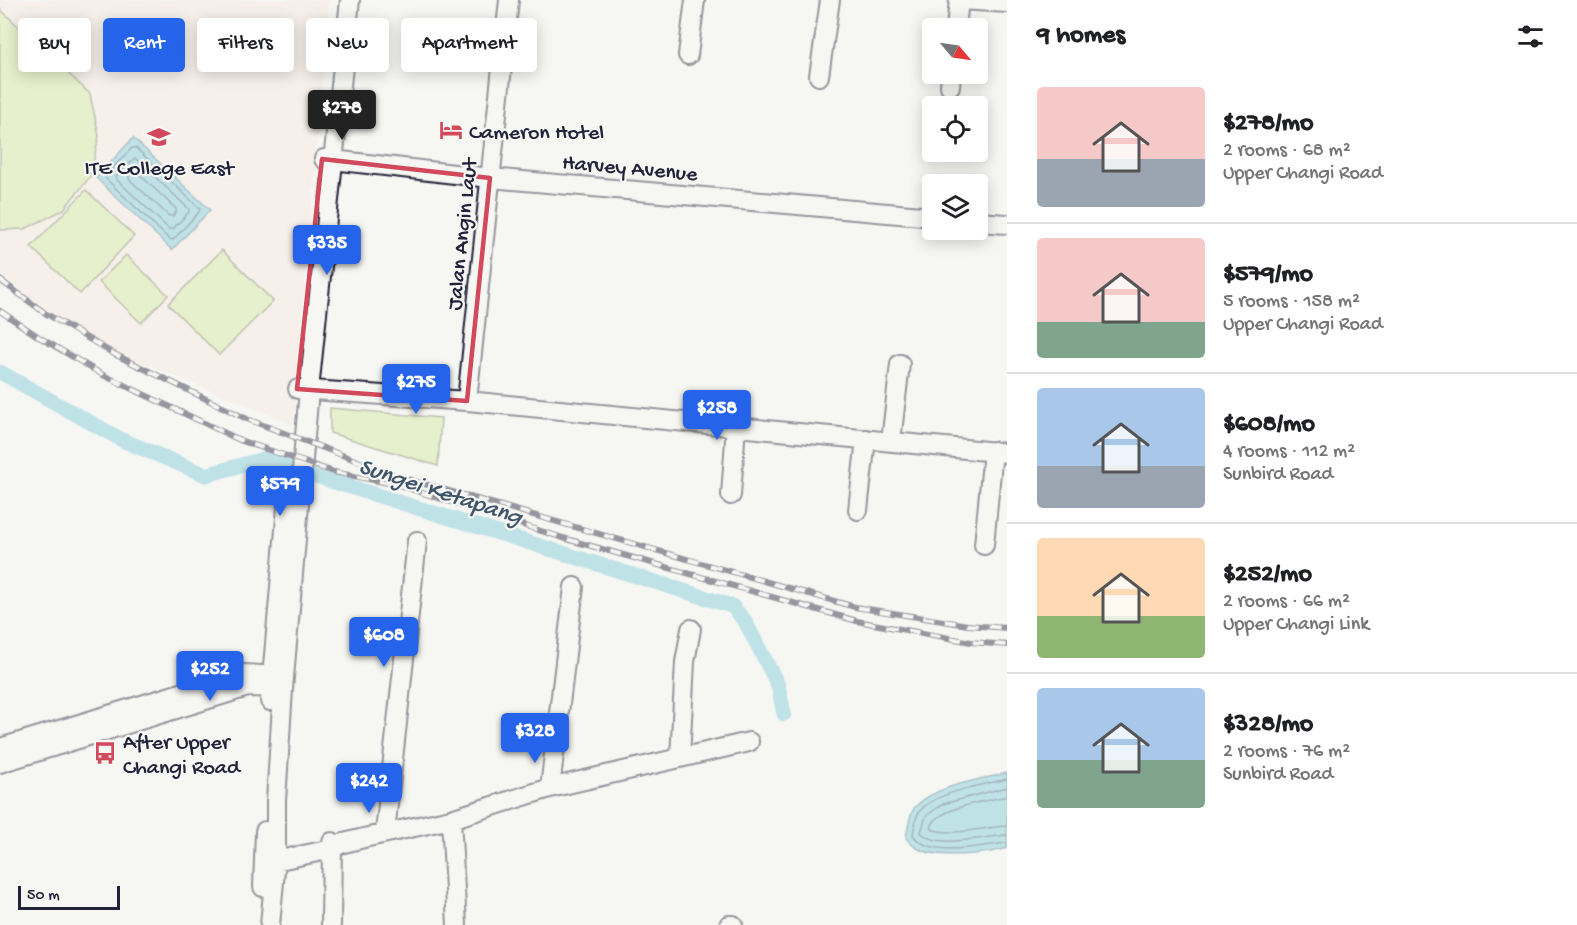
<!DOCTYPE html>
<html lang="en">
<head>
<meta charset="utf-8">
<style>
	:root { --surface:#fff; --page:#f2f2f2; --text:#202124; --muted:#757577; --line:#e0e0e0; --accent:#2563eb }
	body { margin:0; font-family:"Gochi Hand",sans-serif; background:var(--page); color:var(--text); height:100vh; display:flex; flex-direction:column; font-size:22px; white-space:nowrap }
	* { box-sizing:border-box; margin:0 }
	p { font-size:20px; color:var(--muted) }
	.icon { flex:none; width:33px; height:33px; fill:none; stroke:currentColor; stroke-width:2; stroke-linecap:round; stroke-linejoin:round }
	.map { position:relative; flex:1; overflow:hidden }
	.side { display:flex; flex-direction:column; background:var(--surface); width:570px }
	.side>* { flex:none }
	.guide { position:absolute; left:18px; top:18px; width:570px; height:54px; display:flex; gap:12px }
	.needle { width:39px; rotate:119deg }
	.fabs { position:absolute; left:922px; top:18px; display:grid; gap:12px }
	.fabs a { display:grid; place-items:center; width:66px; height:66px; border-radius:6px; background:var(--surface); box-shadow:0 3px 15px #0003; font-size:30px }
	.scale { position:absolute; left:18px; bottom:15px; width:102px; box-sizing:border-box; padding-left:6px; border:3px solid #22223b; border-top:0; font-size:16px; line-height:21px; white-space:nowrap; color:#22223b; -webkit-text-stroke:4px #f6f6f2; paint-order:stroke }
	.price { position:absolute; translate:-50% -51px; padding:0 14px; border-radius:6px; background:var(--accent); color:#fff; font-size:20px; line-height:39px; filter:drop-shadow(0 2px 3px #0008) }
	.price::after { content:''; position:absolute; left:50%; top:36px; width:18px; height:14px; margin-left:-9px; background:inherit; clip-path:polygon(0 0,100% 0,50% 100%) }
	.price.on { background:#222; color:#fff }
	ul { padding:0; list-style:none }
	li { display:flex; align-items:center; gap:18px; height:150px; padding:0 30px }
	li+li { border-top:2px solid var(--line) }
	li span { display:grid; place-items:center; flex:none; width:168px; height:120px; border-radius:6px; color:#555 }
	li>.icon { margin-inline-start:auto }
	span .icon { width:72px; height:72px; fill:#fffc; stroke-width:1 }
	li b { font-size:26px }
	h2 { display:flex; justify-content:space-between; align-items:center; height:72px; padding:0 30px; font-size:26px }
	.chip { padding:0 21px; border-radius:6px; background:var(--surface); box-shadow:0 3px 15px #0003; font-size:21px; line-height:54px }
	.chip.on { background:var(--accent); color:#fff }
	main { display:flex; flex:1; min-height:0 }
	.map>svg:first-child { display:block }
	.built { fill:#f8e7de }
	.green { fill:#d4e89d; stroke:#7b856c; stroke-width:1.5 }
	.water { fill:#7ccada; stroke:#58879a; stroke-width:1.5 }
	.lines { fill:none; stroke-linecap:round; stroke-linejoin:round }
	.shore { stroke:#46657b; stroke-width:1.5 }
	.canal { stroke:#7ccada; stroke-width:15 }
	.minor-casing { stroke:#22223b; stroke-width:22 }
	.minor { stroke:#f6f6f2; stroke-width:18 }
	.rail-casing { stroke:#22223b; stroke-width:6 }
	.rail { stroke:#f6f6f2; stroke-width:4; stroke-dasharray:11; stroke-linecap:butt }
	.marked { fill:none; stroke:#d1495b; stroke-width:4.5; stroke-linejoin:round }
	.labels { text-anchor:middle; stroke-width:4.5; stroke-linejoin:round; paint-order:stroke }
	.poi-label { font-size:22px; fill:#22223b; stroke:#f6f6f2; text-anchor:start }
	.street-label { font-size:22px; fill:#22223b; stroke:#f6f6f2 }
	.water-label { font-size:24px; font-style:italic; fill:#3d546b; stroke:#f6f6f2 }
</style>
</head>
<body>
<main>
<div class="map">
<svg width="1007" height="925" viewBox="0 0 1007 925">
	<rect width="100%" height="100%" fill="#f6f6f2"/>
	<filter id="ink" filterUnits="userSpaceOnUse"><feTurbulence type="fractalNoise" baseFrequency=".0167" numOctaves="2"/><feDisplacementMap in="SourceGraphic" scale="12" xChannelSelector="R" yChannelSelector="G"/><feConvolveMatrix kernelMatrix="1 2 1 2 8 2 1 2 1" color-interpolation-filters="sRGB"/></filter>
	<g filter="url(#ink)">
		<path class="built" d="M0 0H329L293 424 90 341 0 275Z"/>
		<path class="green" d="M0 9 90 94 99 136 90 177 63 210 25 229 0 230Z
			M86 190 134 236 80 294 31 247Z
			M222 250 273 301 219 355 168 304Z
			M126 255 168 295 141 323 99 282Z
			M330 408 441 418 438 466 330 433Z"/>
		<path class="water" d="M133 138 210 210 172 250 96 178Z
			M1007 773V848C986 855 936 859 917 848 913 846 909 841 906 838 908 828 909 814 915 807 935 785 980 780 1007 773Z"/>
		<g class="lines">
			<path class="shore" d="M132 148H136L200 209 199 212 173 240 169 239 106 179V175Z
				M135 158 189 209V212L173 229H169L116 179 117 175Z
				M133 171 137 172 176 209V212L173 216H169L129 179V175Z
				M1007 779C983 785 934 792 919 812 915 818 914 827 913 835 930 859 982 845 1007 843
				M1007 787 943 804 926 816 921 832C935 850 987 836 1007 835
				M1007 796C988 801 938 807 931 827L933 830C958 836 983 827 1007 826"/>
			<path class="canal" d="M0 372 122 440 206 475 267 458 325 479 732 606 745 621 778 685 784 714"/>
			<g class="minor-casing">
				<path id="minor" d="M961 0 1007 3
					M956 28 959 0
					M688 55 695 0
					M819 76 830 0
					M950 86 951 74
					M324 159 490 178 933 217
					M978 222 1007 224
					M298 389 467 401 1007 453
					M467 401 509 0
					M891 441 900 364
					M731 495 736 426
					M858 510 866 439
					M984 545 993 451
					M270 701 289 484
					M0 748 243 674 282 676
					M680 758 685 662 691 629
					M0 763 248 687 281 688
					M550 788 574 587
					M451 819 457 925
					M385 832 417 541
					M265 863 332 849 340 844 364 838 451 819 550 788 749 742
					M263 887 265 831
					M270 925 276 860V801L283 689 309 390 350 0
					M331 925 332 842
					M729 925H733"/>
			</g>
			<use href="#minor" class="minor"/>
			<g class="rail-casing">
				<path id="rail" d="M0 280 45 313 114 354 247 419 400 477 855 607 968 625 1007 628
					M0 311 39 337 103 375 242 441 334 472 398 485 563 538 857 621 971 642 1007 645"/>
			</g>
			<use href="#rail" class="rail"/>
		</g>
	</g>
	<path d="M0 0H1007V925H0ZM322 159 490 178 467 401 297 389Z" fill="#f6f6f2" fill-opacity=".55" fill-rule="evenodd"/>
	<path class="marked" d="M322 159 490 178 467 401 297 389Z"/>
	<defs>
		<g id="hotel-bare" transform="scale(1.8)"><path d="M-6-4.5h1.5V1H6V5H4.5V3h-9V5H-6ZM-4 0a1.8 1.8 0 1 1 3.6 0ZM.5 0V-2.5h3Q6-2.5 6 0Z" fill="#d1495b" stroke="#f6f6f2" stroke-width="2.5" paint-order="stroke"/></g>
		<g id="university-bare" transform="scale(1.8)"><path d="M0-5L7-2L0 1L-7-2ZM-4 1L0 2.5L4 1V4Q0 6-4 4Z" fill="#d1495b" stroke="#f6f6f2" stroke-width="2.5" paint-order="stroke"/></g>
		<g id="bus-bare" transform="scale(1.8)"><path d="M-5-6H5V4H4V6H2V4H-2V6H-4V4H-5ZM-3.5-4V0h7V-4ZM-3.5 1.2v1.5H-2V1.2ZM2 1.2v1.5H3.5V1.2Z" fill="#d1495b" stroke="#f6f6f2" stroke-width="2.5" paint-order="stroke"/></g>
	</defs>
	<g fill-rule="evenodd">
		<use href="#hotel-bare" x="451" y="130"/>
		<use href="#university-bare" x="159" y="137"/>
		<use href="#bus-bare" x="105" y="753"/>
	</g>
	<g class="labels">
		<g class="poi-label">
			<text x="469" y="138">Cameron Hotel</text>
			<text x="159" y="174" text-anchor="middle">ITE College East</text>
			<text x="123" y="748">After Upper<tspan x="123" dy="25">Changi Road</tspan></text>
		</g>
		<g class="street-label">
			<text transform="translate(630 166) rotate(5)" y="8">Harvey Avenue</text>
			<text transform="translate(460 234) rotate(-84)" y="8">Jalan Angin Laut</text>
		</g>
		<g class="water-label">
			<text transform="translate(441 490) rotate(18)" y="8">Sungei Ketapang</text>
		</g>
	</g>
</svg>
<div class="fabs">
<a><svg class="needle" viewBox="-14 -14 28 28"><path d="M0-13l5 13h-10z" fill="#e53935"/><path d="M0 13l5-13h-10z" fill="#757577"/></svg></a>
<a><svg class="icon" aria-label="locate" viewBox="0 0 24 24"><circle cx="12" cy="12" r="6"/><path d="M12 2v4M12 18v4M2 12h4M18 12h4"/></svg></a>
<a><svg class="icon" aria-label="layers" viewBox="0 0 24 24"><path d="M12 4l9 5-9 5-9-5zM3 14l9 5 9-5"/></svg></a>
</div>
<div class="scale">50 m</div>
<b class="price on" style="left:342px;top:141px">$278</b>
<b class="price" style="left:327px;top:276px">$335</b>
<b class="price" style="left:416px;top:415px">$275</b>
<b class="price" style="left:717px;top:441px">$258</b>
<b class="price" style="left:280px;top:517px">$579</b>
<b class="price" style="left:384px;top:668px">$608</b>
<b class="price" style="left:210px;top:702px">$252</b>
<b class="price" style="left:535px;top:764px">$328</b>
<b class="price" style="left:369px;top:814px">$242</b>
<div class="guide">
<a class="chip">Buy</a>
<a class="chip on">Rent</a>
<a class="chip">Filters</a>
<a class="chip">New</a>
<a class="chip">Apartment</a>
</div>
</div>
<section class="side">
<h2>9 homes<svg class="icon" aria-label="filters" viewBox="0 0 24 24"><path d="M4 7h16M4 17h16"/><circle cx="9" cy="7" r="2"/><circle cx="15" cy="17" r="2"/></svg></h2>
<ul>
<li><span style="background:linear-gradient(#f6c9c9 60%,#9aa5b1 0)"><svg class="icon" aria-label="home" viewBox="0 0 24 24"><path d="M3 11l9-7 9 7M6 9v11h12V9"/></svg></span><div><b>$278/mo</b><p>2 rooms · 68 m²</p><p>Upper Changi Road</p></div></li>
<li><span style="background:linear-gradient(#f6c9c9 70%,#7fa58c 0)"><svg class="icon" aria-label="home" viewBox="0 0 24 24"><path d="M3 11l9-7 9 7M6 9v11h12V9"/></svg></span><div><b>$579/mo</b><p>5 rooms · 158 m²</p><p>Upper Changi Road</p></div></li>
<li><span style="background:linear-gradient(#a9c7e8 65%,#9aa5b1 0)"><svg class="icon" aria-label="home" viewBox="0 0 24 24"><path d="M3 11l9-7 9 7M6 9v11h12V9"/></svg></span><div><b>$608/mo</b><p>4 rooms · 112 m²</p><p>Sunbird Road</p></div></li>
<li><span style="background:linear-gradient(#ffd9b3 65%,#8fb573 0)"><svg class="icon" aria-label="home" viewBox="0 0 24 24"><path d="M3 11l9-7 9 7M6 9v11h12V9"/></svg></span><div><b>$252/mo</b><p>2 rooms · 66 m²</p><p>Upper Changi Link</p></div></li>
<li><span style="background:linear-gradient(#a9c7e8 60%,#7fa58c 0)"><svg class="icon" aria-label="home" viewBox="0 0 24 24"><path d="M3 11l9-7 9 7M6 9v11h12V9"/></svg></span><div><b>$328/mo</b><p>2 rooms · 76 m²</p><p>Sunbird Road</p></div></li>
</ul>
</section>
</main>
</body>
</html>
